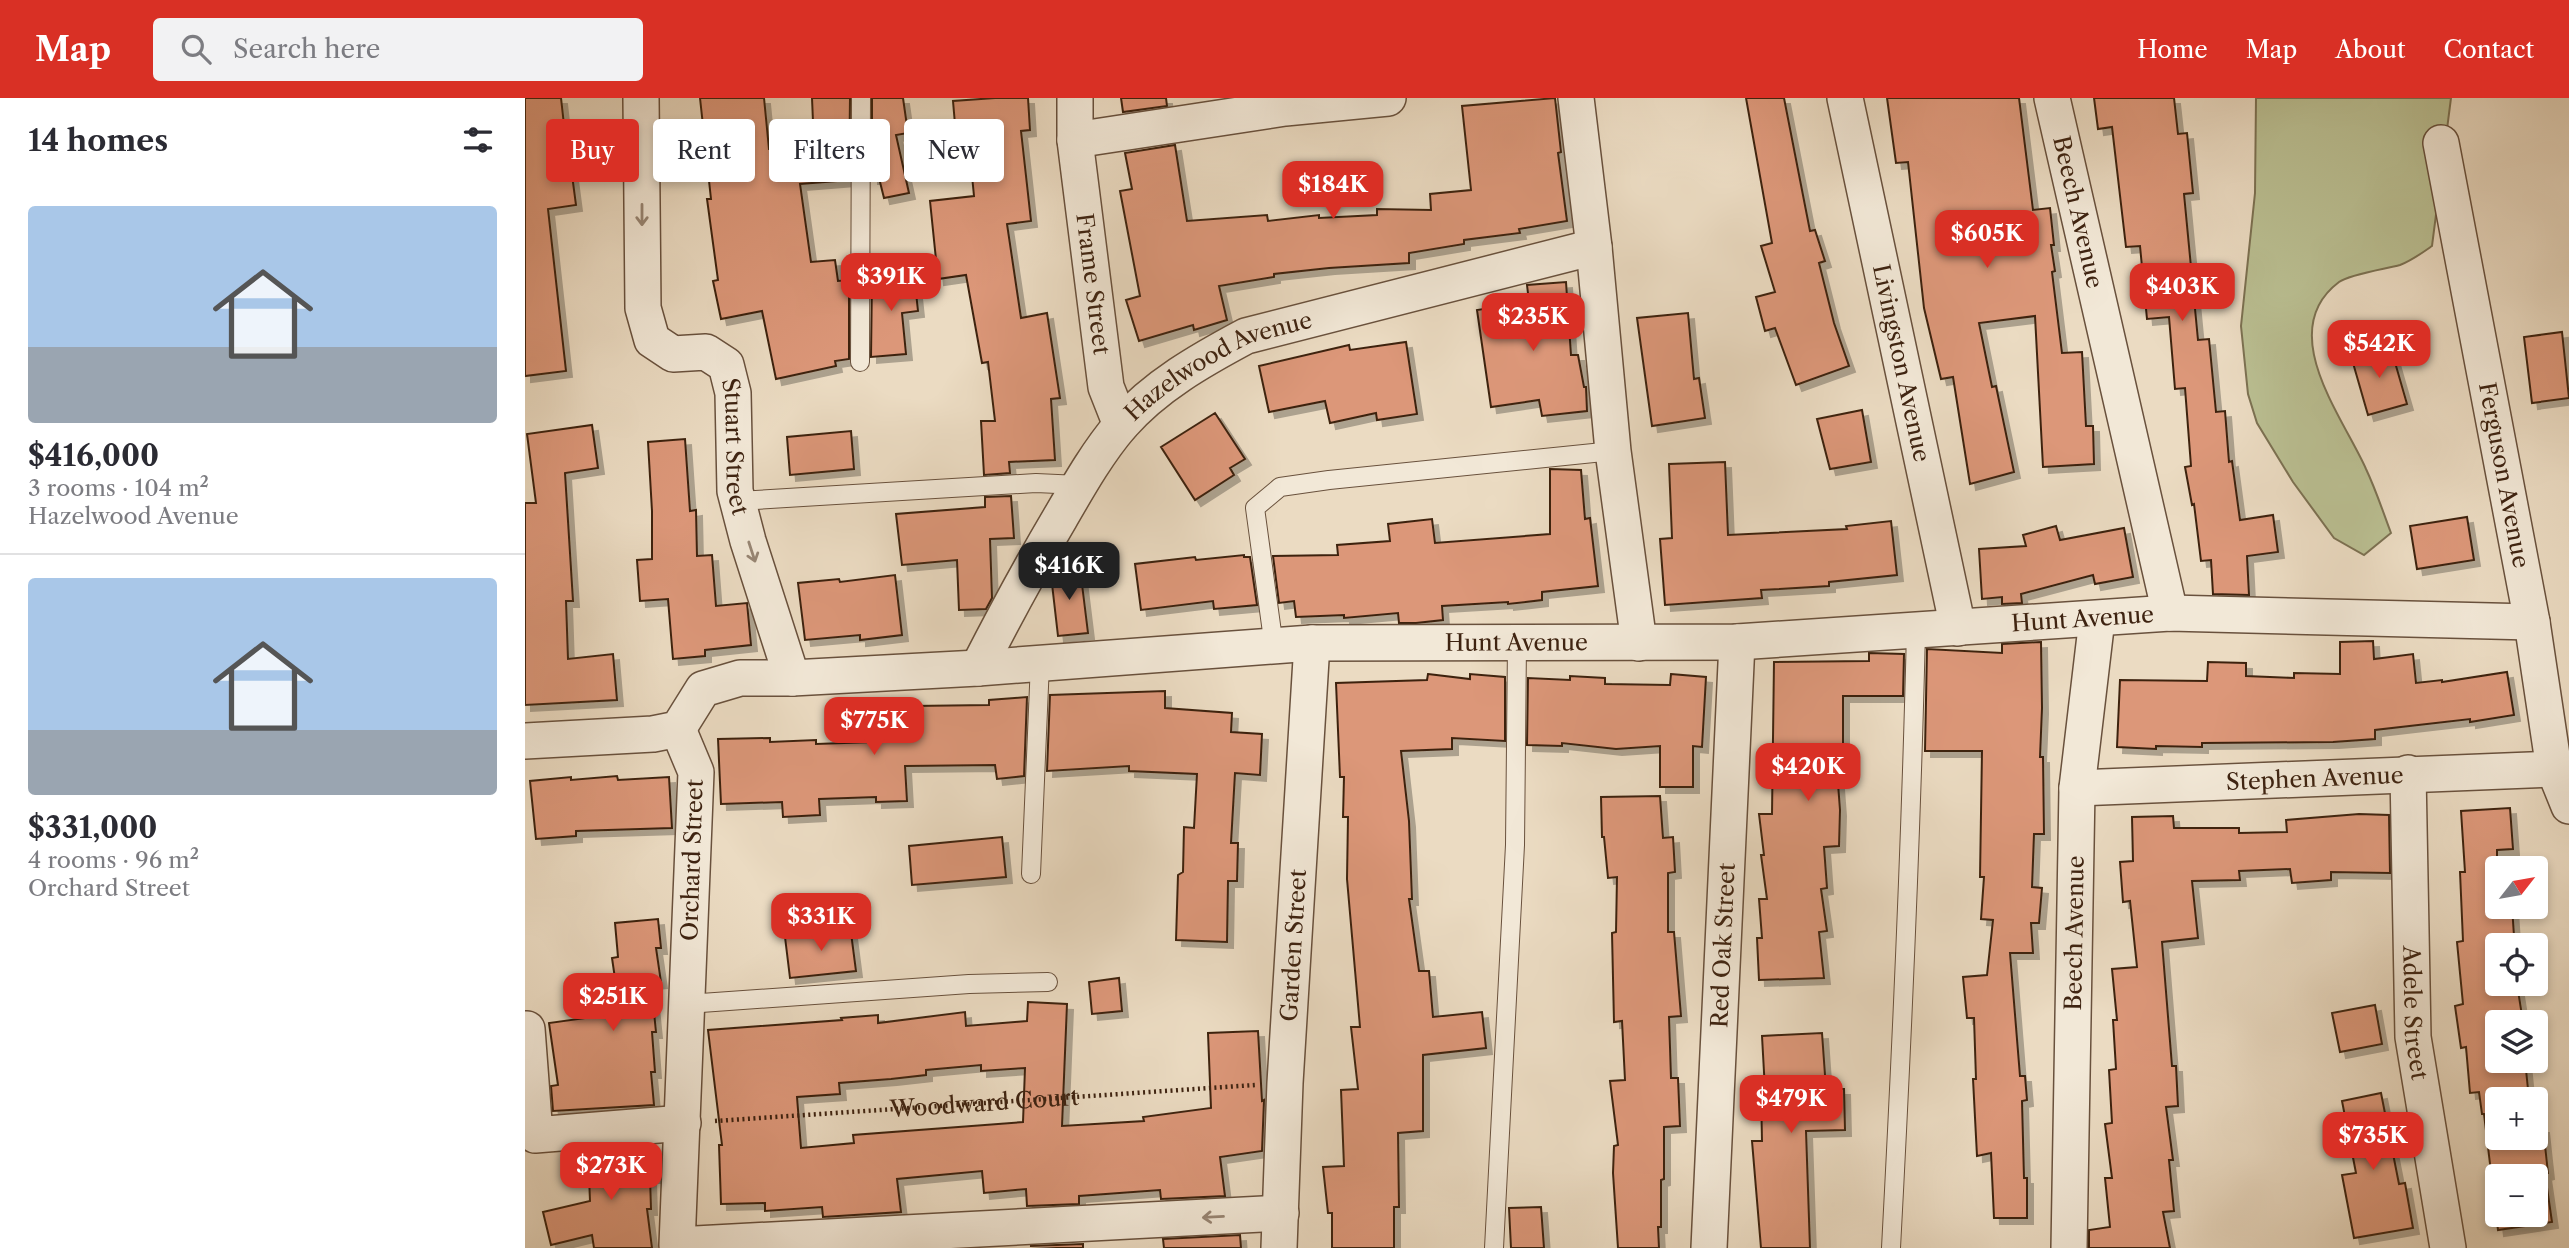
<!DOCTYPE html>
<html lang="en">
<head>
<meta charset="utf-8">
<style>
	:root { --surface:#fff; --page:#f2f2f3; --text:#2b2b33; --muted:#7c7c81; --line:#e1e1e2; --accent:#d93025 }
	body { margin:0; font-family:"Libre Caslon Text",serif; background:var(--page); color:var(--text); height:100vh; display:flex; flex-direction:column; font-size:26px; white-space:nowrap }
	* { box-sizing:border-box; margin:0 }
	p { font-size:23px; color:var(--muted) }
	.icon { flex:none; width:38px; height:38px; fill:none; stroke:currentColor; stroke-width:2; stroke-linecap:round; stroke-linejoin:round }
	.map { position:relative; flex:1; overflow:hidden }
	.sheet { display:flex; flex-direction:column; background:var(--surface); width:525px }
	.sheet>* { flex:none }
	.hud { position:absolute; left:21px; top:21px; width:665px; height:63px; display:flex; gap:14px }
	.needle { width:46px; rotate:59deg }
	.fabs { position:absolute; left:1960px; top:758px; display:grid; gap:14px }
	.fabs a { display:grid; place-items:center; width:63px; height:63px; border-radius:7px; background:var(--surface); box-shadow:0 4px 10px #0003; font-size:35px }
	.price { position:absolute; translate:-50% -60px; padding:0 16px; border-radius:14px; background:var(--accent); color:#fff; font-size:23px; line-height:46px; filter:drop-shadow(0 2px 4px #0008) }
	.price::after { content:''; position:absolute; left:50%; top:42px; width:21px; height:16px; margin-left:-10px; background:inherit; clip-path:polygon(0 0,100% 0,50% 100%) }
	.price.active { background:#222; color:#fff }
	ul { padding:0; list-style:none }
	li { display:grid; align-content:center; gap:14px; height:371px; padding:0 28px }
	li+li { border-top:2px solid var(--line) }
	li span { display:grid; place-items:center; height:217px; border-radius:7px; color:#555 }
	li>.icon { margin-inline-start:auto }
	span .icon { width:126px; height:126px; fill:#fffc; stroke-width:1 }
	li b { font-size:30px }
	h2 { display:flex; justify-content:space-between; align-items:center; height:84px; padding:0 28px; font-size:30px }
	.pill { padding:0 24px; border-radius:7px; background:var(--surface); box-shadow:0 4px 10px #0003; font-size:24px; line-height:63px }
	.pill.active { background:var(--accent); color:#fff }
	header { display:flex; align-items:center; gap:42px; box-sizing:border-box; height:98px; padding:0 35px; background:var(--accent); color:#fff }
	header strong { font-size:33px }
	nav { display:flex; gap:38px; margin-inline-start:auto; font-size:24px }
	.search { width:490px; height:63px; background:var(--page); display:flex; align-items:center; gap:18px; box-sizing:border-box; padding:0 24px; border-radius:7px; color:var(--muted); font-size:26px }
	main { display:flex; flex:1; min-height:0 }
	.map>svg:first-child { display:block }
	.green { fill:#babf92; stroke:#7c7152; stroke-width:2 }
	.building { fill:#dc9779; stroke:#3e2311; stroke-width:2; fill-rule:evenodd; filter:url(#shadow) }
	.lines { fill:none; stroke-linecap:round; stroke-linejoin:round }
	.service-casing { stroke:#69513d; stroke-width:20 }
	.minor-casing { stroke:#69513d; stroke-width:38 }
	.path { stroke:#3e2311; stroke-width:4.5; stroke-dasharray:2 3.5; stroke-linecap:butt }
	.service { stroke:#f2e8d7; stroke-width:18 }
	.minor { stroke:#f2e8d7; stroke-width:35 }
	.oneway { stroke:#988674 }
	.labels { text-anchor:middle; stroke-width:5; stroke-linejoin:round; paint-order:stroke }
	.street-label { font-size:23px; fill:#3e2311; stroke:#f2e8d7 }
</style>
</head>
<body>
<header>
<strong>Map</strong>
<div class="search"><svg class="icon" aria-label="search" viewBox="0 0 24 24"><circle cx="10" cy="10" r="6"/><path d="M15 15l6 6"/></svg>Search here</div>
<nav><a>Home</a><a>Map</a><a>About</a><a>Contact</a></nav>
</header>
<main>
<section class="sheet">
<h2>14 homes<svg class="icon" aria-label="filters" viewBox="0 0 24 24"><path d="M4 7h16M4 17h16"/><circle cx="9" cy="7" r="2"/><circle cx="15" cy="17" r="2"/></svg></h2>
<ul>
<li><span style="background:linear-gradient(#a9c7e8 65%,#9aa5b1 0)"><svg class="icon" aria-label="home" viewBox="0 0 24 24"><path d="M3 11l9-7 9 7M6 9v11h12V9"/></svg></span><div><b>$416,000</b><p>3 rooms · 104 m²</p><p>Hazelwood Avenue</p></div></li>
<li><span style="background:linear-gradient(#a9c7e8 70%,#9aa5b1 0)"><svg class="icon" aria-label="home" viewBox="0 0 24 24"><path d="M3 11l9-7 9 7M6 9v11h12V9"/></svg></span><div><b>$331,000</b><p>4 rooms · 96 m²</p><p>Orchard Street</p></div></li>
</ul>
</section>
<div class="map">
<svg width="2044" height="1150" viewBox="0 0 2044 1150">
	<defs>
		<filter id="shadow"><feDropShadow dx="6" dy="6" stdDeviation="0" flood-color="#0004"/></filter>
	</defs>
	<rect width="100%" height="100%" fill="#ebdbc2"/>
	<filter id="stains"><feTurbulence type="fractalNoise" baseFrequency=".00286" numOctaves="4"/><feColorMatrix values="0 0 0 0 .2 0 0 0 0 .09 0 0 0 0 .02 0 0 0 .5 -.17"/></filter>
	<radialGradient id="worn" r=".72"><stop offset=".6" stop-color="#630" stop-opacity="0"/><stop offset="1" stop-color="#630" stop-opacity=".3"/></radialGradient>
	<path class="green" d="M1731 0H1926L1907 148C1897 155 1886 163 1875 167 1860 171 1825 176 1814 184 1749 233 1818 319 1841 371 1851 392 1858 414 1866 435L1839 457 1809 440 1768 384 1732 325 1723 296 1716 228 1730 95Z"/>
	<path class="building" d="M0 0H36L42 54H44L51 107 23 111 41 273 0 278Z
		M175 0H239L244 51 289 47 287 0H325L324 82 275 86 286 164 310 162 313 183 324 182V261L310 263 311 268 251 281 237 213 196 221 188 183 193 182 182 101H186Z
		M347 0H378L383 35 371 37 384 95 359 100 354 80H347Z
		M470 0H503L505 32 496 33 506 123 482 126 496 220 522 215 535 300 526 301 530 362 484 364 485 375 459 377 456 323H470L463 264 457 265 441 177 413 181 405 103 449 98 443 37 431 38 428 3Z
		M596 0H641L642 8 598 14Z
		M1030 0 1036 54 1033 55 1042 123 994 131 995 135 939 142V146L884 155V165L804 170 749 176V179L694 188 702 222 669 232 668 227 614 243 601 202 615 198 595 93 607 91 600 55 650 47 662 123 742 117 743 123 794 117V120L852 117V111L906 112 905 96 946 92 937 8Z
		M1221 0H1259L1285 133 1290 132 1300 163 1294 165 1309 225 1324 268 1271 287 1250 230 1240 233 1231 199 1250 194 1236 148 1247 145Z
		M1362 0H1494L1508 112 1525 110 1529 147H1526L1530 173 1527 174 1537 255 1557 254 1561 328H1568L1569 366 1518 369 1510 218 1454 225 1467 289 1471 288 1489 374 1445 386 1428 279 1416 281 1399 210 1383 64 1371 65Z
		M1569 0H1649L1653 36 1662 35 1668 95 1659 96 1673 242 1684 241 1691 314 1700 313 1704 364 1707 363 1715 422 1748 417 1753 454 1722 458 1724 497 1688 496 1686 462 1676 463 1669 406 1667 407 1660 369 1666 368 1660 290 1650 291 1644 219 1622 221 1615 148 1601 149 1587 29 1573 31Z
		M389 176 393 213 377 215 381 256 346 259 347 180Z
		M1041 184 1046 257H1053L1059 289H1061L1062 313 1017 318 1014 302 966 309 952 212 1004 204 1002 187Z
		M1163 215 1169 281 1174 280 1180 320 1127 328 1112 220Z
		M2037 234 2044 300 2007 305 1999 239Z
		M881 244 892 316 852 322 851 315 805 325 800 303 744 314 734 268 824 247 825 252Z
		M1865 247 1882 306 1843 317 1826 258Z
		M1337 312 1346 364 1305 371 1292 321Z
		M690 315 720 361 705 370 709 377 670 402 636 349Z
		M67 327 73 370 40 375 48 503H41L43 561 88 556 92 602 0 607V405H11L2 336Z
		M326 333 329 371 265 377 262 339Z
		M160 341 165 413 171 412 172 458 187 457 191 508 222 505 226 547 180 552V558L148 561 143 501 115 503 112 462 127 461V413L123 344Z
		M1200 364 1203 437 1322 431 1321 428 1366 423 1372 477 1304 484V488L1236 492 1237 500 1140 507 1135 441 1147 440 1144 366Z
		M1025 371 1056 372 1060 421 1065 420 1073 488 1017 494V502L983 506V504L917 508 918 522 891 525H874L873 515 819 520V517L771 519 769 503 754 505 748 458 813 457 812 447 865 443 863 426 907 421 910 445 1025 436Z
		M486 398 489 440 465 441 467 500 461 511 434 512 432 462 377 467 371 416 460 409V399Z
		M1942 419 1949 462 1892 471 1885 428Z
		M1531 428 1535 442 1599 430 1608 479 1570 486 1568 477 1496 496 1497 505 1477 506V499L1457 501 1454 451 1501 448 1498 437Z
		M719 457V459H725L732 507 689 511 688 503 616 512 610 466 670 459 671 462Z
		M555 470 563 535 533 538 526 477 527 474Z
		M370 477 377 537 335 542V537L280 542 273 485 314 481 315 484Z
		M1848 543 1849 561 1888 556 1891 585 1917 582V584L1982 574 1989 617 1945 624V621L1850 632V641L1808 644 1677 645V649L1631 648V651L1592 649 1595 582 1682 583 1683 564 1721 565V578L1769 580V575L1815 576V544Z
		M1516 544 1517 610 1515 659H1518L1519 736H1509L1507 789 1517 790 1514 825H1506L1508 855H1485L1495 978H1500L1502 1002 1497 1003 1499 1080H1502V1120H1469L1466 1055 1452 1058 1448 981H1451L1449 920H1442L1438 879 1462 877 1468 822 1456 821 1459 779H1455L1457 653H1400L1402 551 1477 555V546Z
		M1344 555 1379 556 1378 598H1318V658L1311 659 1315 712 1314 748 1299 749 1302 790 1296 791 1302 833 1294 834 1299 880 1234 882 1232 840H1237L1234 801H1242L1236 757H1239L1234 716H1247L1249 564 1344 563Z
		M903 576 945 581V576L980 579V643L927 640V651L876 653 884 723 887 801H884L894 873H904L908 919 957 914 961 950 898 957V1033L873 1035 874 1109H869V1150H807V1115H803L798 1069 819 1068 816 992 833 991 826 929H835L822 781 823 719H818L819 679H815L811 585 902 582Z
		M1146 576 1181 579 1177 649 1168 648V689H1135V648L1091 651 1037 645V648L1002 647 1003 580 1045 582V578L1080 580V586L1145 587Z
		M640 593V610L707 615 706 634 737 636 735 677 710 675 706 745H713L712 783H703L702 844 651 842 653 777 658 774 659 729 669 730 672 676 604 673V668L522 673 525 597Z
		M502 599 499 678 472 681 470 667 380 668 382 703 351 704V699L294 701 295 717 258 719 257 704 196 706 193 641 245 640V644L291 642V646L348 644V626L388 624V608L464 607V602Z
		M92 678 93 682 144 679 147 730 51 733V738L11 741 5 683 46 679V682Z
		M1135 698 1138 740 1148 739 1150 774 1143 775V834H1149L1156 918 1144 919 1146 980H1153L1155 1028 1139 1029V1081L1136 1082V1129H1133L1134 1150H1093L1088 1075 1089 1048 1093 1047 1085 983 1100 982 1097 923 1089 924 1087 835 1091 834 1092 779 1083 780 1079 739H1077L1076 699Z
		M1985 710 1988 751 1972 752V808H1987L1989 838 1998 837V847H1972V886H1992L1998 924H1972V962H2000L2004 1001H1972V1040H2011V1029H2018L2023 1075 2020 1076 2027 1124 1973 1132 1959 1016H1957L1954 994 1945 995 1941 949 1936 950 1930 908 1938 906 1932 844 1938 843 1935 774H1940L1936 713ZM1972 1078H2011V1116H1972Z
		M1834 716 1864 717 1865 775 1806 774V782L1767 785 1765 771 1714 773 1715 782 1667 783 1673 840 1637 844 1647 968H1651L1653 1008 1641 1009 1648 1062H1644L1649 1113 1638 1114 1645 1150H1564V1132L1585 1129 1580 1080H1587L1580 1026 1587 1025 1584 972 1591 971 1588 922H1592L1587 871 1612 869 1605 803 1598 804 1595 764 1608 763 1607 719 1648 718 1649 730H1714V735L1762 734 1761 722Z
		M477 739 481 779 387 787 384 748Z
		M133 821 136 850H131L136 884 126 885 131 934H127L130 974H126L129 1007 28 1013 26 988 33 987 24 925 68 919 66 904 93 901 87 860 93 859 90 825Z
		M325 827 331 873 265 880 260 839 296 835 295 831Z
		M594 880 597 913 567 916 564 884Z
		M503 904 542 906 537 1028 619 1023 618 1019 686 1010 683 935 733 933 737 1003 739 1002 737 1053 695 1059 700 1098 636 1101 635 1092 554 1098V1106L502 1108 501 1091 459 1095 457 1073 372 1081 376 1114 298 1119 297 1109 240 1113V1105L196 1106 194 1047H197L183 932 317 922 316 920 353 917V925L440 914 441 928 502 923ZM456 967V973L500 970 498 1024 328 1037 329 1045 276 1050 272 999 315 996 314 985 366 981 401 977V972Z
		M1850 907 1857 946 1815 954 1807 915Z
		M1297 935 1301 991H1319L1320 1032 1281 1033 1285 1150H1236L1227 1043H1237L1236 992H1240L1237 938Z
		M1856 995 1874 1086 1880 1085 1888 1130 1829 1140 1817 1077 1831 1075 1817 1003Z
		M129 1048 131 1079H125L126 1111H122L127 1150H69L67 1137 26 1147 18 1114 65 1103 63 1053Z
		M1016 1109 1019 1150H986L984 1110Z
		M715 1137 716 1150H639L638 1141Z
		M558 1146V1150L505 1148Z"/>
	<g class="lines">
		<g class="service-casing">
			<path id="service" d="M335 264 336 0
				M213 403 511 385 554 387
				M749 549 730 410 755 389 804 382 1088 353
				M506 776 515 565
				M162 906 444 886 523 884
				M969 1150 990 747 992 545
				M1366 1150C1377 944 1386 739 1391 533"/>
		</g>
		<g class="minor-casing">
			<g id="minor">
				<path id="s2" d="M116 0 118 210 127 242 148 256 181 254 201 267 208 295 210 393 223 443 267 580"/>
				<path id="s3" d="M550 0V42L581 289 596 327"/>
				<path d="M1051 0 1069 149 1088 353 1114 545"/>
				<path id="s4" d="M1320 0 1433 530"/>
				<path id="s5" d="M1527 0 1645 515"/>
				<path d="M550 42 760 10 863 0"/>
				<path id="s6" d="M1916 45 2007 524 2029 671 2044 708"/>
				<path id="s7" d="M453 570C479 519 506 469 535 420 553 389 572 355 596 327 630 288 676 262 721 238L1069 149"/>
				<path d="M153 631 171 674 152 1147 756 1115"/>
				<path id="s8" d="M0 643 128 636 153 631 178 591 215 580H267L453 570 787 545 1212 544 1645 515 2007 524"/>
				<path id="s9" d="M1883 675 1888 939 1923 1150"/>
				<path id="s10" d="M1552 690 2029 671"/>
				<path d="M2 931 10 1037 158 1025"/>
				<path id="s11" d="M754 1150 760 985 787 545"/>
				<path id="s12" d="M1184 1150 1212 544"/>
				<path id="s13" d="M1544 1150 1552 690 1572 521"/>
			</g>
		</g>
		<path class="path" id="s1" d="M190 1023 730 987"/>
		<use href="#service" class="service"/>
		<use href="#minor" class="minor"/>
	</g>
	<defs><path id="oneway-shaft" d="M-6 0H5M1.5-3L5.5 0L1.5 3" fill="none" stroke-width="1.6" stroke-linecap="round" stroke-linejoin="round" transform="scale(1.75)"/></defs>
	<g class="oneway">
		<use href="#oneway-shaft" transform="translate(117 117) rotate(90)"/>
		<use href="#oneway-shaft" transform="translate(227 454) rotate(72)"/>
		<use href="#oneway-shaft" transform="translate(688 1119) rotate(177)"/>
	</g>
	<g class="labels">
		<g class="street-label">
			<text dy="8" stroke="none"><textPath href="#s5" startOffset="117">Beech Avenue</textPath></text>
			<text dy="8" stroke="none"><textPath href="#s3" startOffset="187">Frame Street</textPath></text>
			<text dy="8" stroke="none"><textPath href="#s4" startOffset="271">Livingston Avenue</textPath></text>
			<text dy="8" stroke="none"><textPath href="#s7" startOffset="399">Hazelwood Avenue</textPath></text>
			<text dy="8" stroke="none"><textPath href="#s2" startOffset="408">Stuart Street</textPath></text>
			<text dy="8" stroke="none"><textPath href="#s6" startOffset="338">Ferguson Avenue</textPath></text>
			<text dy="8" stroke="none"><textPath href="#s8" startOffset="1584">Hunt Avenue</textPath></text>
			<text dy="8" stroke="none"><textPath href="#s8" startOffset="1017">Hunt Avenue</textPath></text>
			<text dy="8" stroke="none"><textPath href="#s10" startOffset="238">Stephen Avenue</textPath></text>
			<text transform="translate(167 762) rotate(-88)" y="8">Orchard Street</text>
			<text dy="8" stroke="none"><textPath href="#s13" startOffset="315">Beech Avenue</textPath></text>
			<text dy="8" stroke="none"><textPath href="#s12" startOffset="303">Red Oak Street</textPath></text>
			<text dy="8" stroke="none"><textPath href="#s11" startOffset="303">Garden Street</textPath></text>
			<text dy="8" stroke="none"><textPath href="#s9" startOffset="240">Adele Street</textPath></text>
			<text dy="8" stroke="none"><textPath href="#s1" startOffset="270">Woodward Court</textPath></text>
		</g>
	</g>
	<rect width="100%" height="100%" filter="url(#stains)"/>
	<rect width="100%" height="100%" fill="url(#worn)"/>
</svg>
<div class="fabs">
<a><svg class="needle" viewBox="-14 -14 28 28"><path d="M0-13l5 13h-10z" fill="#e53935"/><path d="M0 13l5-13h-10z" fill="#7c7c81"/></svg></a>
<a><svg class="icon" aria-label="locate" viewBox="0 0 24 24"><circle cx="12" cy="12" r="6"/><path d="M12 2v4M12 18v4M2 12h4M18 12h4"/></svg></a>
<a><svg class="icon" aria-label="layers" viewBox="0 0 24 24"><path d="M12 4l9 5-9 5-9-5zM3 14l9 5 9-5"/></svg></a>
<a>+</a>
<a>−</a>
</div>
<b class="price" style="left:808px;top:123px">$184K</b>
<b class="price" style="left:1462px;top:172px">$605K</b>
<b class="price" style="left:366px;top:215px">$391K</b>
<b class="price" style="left:1657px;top:225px">$403K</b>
<b class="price" style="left:1008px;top:255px">$235K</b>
<b class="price" style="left:1854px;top:282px">$542K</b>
<b class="price active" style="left:544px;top:504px">$416K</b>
<b class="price" style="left:349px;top:659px">$775K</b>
<b class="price" style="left:1283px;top:705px">$420K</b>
<b class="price" style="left:296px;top:855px">$331K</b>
<b class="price" style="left:88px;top:935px">$251K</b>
<b class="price" style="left:1266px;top:1037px">$479K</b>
<b class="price" style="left:1848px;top:1074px">$735K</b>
<b class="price" style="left:86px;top:1104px">$273K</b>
<div class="hud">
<a class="pill active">Buy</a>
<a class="pill">Rent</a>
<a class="pill">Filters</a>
<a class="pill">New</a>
</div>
</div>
</main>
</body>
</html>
